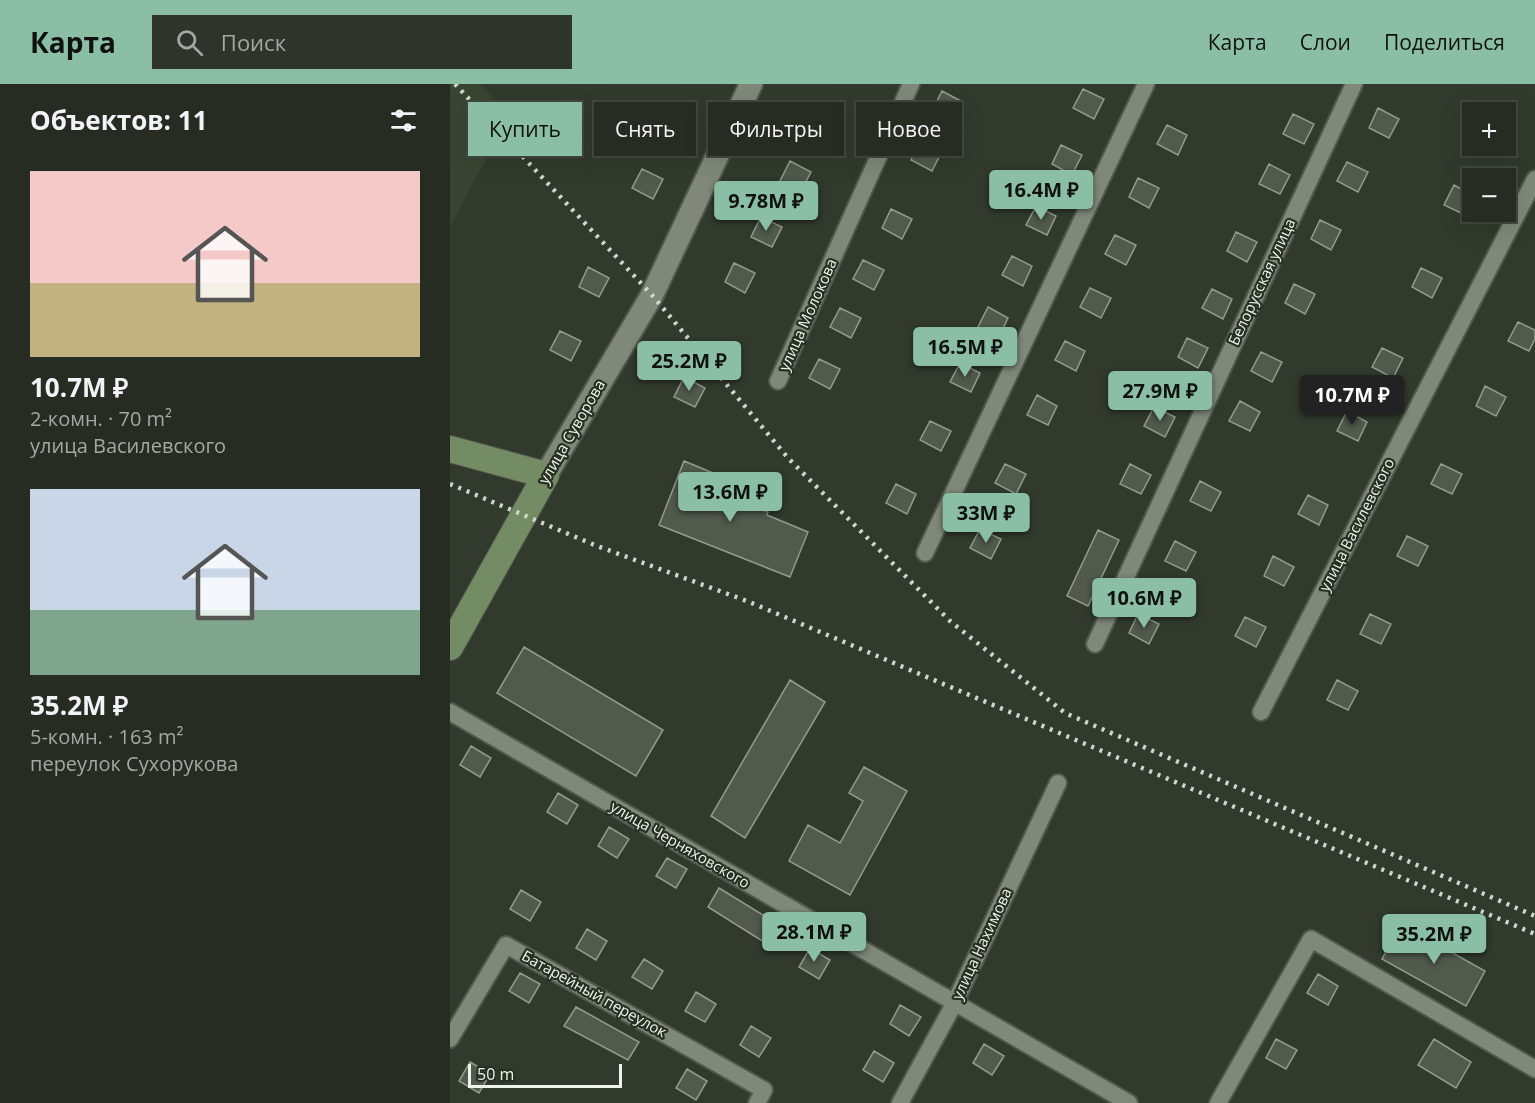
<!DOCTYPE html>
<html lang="ru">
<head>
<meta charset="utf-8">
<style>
	:root { --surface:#262c22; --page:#2e342a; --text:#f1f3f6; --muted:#a4a7a5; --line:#424840; --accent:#8abfa5 }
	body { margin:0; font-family:"Open Sans",sans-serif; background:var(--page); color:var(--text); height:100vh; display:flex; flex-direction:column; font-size:22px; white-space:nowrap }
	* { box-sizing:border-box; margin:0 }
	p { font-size:20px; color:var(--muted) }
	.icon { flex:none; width:33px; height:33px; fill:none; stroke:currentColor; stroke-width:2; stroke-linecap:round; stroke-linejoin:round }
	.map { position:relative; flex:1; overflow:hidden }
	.side { display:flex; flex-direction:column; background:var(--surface); width:450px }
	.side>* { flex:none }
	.guide { position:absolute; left:18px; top:18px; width:570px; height:54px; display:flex; gap:12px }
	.fabs { position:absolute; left:1012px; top:18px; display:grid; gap:12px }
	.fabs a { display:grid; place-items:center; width:54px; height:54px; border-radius:0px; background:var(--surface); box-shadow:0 6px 24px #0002,0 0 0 2px var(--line); font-size:30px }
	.scale { position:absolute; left:18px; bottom:15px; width:154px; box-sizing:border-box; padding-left:6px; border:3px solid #eff4eb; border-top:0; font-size:16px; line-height:21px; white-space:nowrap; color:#eff4eb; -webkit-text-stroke:4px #283023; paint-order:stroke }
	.price { position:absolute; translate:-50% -51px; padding:0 14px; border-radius:6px; background:var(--accent); color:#111; font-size:20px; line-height:39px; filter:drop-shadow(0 2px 3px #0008) }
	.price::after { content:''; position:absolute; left:50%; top:36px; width:18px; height:14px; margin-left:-9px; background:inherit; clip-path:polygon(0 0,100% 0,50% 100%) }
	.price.on { background:#222; color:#fff }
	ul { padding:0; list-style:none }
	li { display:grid; align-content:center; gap:12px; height:318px; padding:0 30px }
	li span { display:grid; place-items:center; height:186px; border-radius:0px; color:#555 }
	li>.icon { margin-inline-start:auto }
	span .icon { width:108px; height:108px; fill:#fffc; stroke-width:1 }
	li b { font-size:26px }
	h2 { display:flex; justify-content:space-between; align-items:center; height:72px; padding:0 30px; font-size:26px }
	.pill { padding:0 21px; border-radius:0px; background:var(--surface); box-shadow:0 6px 24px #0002,0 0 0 2px var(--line); font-size:21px; line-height:54px }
	.pill.on { background:var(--accent); color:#111 }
	header { display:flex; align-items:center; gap:36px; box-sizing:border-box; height:84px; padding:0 30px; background:var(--accent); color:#111 }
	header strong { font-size:28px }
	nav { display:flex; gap:33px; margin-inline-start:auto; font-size:21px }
	.search { width:420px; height:54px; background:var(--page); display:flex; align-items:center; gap:15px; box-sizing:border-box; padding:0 21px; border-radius:0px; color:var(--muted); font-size:22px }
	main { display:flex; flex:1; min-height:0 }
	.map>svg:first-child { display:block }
	.built { fill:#394532 }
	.building { fill:#515a4c; stroke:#929c8c; stroke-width:1.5 }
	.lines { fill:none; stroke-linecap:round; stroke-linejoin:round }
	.street-casing { stroke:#51584d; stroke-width:20 }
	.secondary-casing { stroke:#51584d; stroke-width:26 }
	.primary-casing { stroke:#51584d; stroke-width:28 }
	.street { stroke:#7f8879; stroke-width:16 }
	.secondary { stroke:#7f8879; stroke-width:22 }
	.primary { stroke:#748c63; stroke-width:26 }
	.rail { stroke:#d0d6cc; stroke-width:4.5; stroke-dasharray:3 6; stroke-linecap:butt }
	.labels { text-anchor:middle; stroke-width:4.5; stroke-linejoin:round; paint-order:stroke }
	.street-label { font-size:15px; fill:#eff4eb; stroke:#283023 }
</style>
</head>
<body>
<header>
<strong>Карта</strong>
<div class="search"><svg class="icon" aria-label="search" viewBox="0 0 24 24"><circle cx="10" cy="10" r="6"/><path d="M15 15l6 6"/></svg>Поиск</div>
<nav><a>Карта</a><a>Слои</a><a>Поделиться</a></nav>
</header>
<main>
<section class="side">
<h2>Объектов: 11<svg class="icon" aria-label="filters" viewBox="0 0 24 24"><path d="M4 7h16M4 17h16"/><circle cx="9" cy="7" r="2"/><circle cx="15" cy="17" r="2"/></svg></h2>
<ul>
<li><span style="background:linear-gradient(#f6c9c9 60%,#c2b280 0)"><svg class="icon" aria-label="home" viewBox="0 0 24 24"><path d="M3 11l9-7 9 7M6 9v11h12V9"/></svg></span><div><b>10.7M ₽</b><p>2-комн. · 70 m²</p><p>улица Василевского</p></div></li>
<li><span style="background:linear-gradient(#c9d6e8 65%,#7fa58c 0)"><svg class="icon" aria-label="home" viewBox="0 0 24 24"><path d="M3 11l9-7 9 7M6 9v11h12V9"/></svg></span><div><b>35.2M ₽</b><p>5-комн. · 163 m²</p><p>переулок Сухорукова</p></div></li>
</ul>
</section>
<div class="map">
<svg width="1085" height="1019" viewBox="0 0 1085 1019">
	<rect width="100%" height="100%" fill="#323a2d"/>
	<path class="built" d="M0 0H30L59 32 0 142Z"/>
	<path class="building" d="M633 5 654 15 644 35 623 24Z
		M492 7 513 18 503 37 482 27Z
		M366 17 387 27 377 47 356 36Z
		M220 22 241 32 231 52 211 41Z
		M928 24 949 35 939 54 919 44Z
		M843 30 864 40 854 60 833 50Z
		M717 41 737 51 728 71 707 60Z
		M471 57 492 67 482 87 461 76Z
		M611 61 632 71 622 91 602 80Z
		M340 77 361 88 351 107 330 97Z
		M897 78 918 88 908 108 887 97Z
		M819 80 840 91 830 110 809 100Z
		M192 85 213 95 203 115 182 104Z
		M688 94 709 104 699 124 679 113Z
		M1004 101 1023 111 1015 131 994 121Z
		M586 122 606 132 597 151 576 141Z
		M441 125 462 135 452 155 432 144Z
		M311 133 332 143 322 163 301 153Z
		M870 136 891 146 881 166 861 155Z
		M786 148 807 158 797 178 777 167Z
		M665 151 686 161 676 181 655 170Z
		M562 172 582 182 573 202 552 191Z
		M413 176 434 186 424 206 403 195Z
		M284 179 305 189 295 209 275 198Z
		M138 183 159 194 149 213 129 203Z
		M971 184 992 194 982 214 962 203Z
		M844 200 865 210 855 230 835 219Z
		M640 204 661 214 651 234 630 223Z
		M762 205 782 215 773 235 752 224Z
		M538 223 558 234 549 253 528 243Z
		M390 224 411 234 401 254 380 243Z
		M1068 238 1085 246V255L1079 267 1058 257Z
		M110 247 131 257 121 277 100 266Z
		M737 254 758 264 748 284 728 273Z
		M615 257 635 267 626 287 605 276Z
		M932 264 953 274 943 294 922 283Z
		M811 268 832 278 822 298 801 287Z
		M369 275 390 285 380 305 359 294Z
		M510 279 530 289 521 308 500 298Z
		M234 293 255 304 245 323 224 313Z
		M1035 302 1056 313 1046 332 1026 322Z
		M587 311 607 322 598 341 577 331Z
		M790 317 810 328 800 347 779 337Z
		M704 323 725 333 715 353 694 342Z
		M897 327 917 338 908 357 887 347Z
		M480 337 501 347 491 367 470 356Z
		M234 377 263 389 257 403 318 428 317 431 358 448 340 493 209 441Z
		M555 380 576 390 566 410 545 399Z
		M680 380 701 391 691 410 670 400Z
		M991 380 1012 390 1002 410 981 400Z
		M750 397 771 408 761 427 740 417Z
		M446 400 466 410 457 430 436 419Z
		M858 411 878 421 869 441 848 430Z
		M530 445 551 455 541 475 520 464Z
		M648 446 669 456 638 522 617 512Z
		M957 452 978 462 968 482 947 472Z
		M725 457 746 468 736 487 715 477Z
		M823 472 844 483 834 502 814 492Z
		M688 530 709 540 699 560 679 549Z
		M920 530 941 540 931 560 910 550Z
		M795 533 816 543 806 563 785 552Z
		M74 563 213 646 186 692 47 609Z
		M340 596 375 618 295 754 261 732Z
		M887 596 908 607 898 626 877 616Z
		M21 662 41 674 30 693 10 681Z
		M414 683 457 707 400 811 339 777 358 741 390 759 413 717 399 709Z
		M108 709 128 721 117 740 97 728Z
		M159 743 179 755 167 774 148 762Z
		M217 774 237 785 226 804 206 792Z
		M269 804 334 844 322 863 258 823Z
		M71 806 91 818 80 837 60 825Z
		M951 840 1035 887 1016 922 932 875Z
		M137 845 157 857 146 876 126 864Z
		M360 864 380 876 369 895 349 883Z
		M194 875 213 887 202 905 182 893Z
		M70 889 90 900 79 919 59 907Z
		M868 890 888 902 878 921 857 909Z
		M246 908 266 920 255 938 235 927Z
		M450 921 471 933 459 952 440 940Z
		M126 923 189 958 178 976 114 942Z
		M301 942 321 954 309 973 290 961Z
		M826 955 847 966 836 985 816 974Z
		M984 955 1021 978 1006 1004 968 981Z
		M534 960 554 972 542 991 523 979Z
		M424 967 444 979 433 998 413 986Z
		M20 978 40 990 29 1009 9 997Z
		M237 985 257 997 246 1016 226 1004Z"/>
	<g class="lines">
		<g class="street-casing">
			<path id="street" d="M328 297 461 0
				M475 469 696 0
				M645 560 904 0
				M0 628 679 1019
				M811 628 1085 95
				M0 955 56 861 314 1006 307 1019
				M450 1019 504 920 608 699
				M768 1019 861 855 1085 985"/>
		</g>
		<g class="secondary-casing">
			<path id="secondary" d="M96 391 202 211 301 0"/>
		</g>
		<g class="primary-casing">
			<path id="primary" d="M0 365 96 391 0 563"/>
		</g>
		<use href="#street" class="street"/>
		<use href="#secondary" class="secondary"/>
		<use href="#primary" class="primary"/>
		<path class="rail" d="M5 0 202 211 338 374 500 537 615 629 1085 832
			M0 400 147 462 297 517 1085 850"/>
	</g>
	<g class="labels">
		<g class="street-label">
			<text transform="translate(812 198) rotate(-65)" y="5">Белорусская улица</text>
			<text transform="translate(358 231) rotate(-66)" y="5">улица Молокова</text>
			<text transform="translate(122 348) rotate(-60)" y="5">улица Суворова</text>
			<text transform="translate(907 441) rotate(-63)" y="5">улица Василевского</text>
			<text transform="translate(230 761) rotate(30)" y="5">улица Черняховского</text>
			<text transform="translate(532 860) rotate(-65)" y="5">улица Нахимова</text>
			<text transform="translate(144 910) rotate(29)" y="5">Батарейный переулок</text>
		</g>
	</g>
</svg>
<div class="fabs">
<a>+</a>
<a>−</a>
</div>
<div class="scale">50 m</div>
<b class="price" style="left:591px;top:137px">16.4M ₽</b>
<b class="price" style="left:316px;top:148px">9.78M ₽</b>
<b class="price" style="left:515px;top:294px">16.5M ₽</b>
<b class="price" style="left:239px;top:308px">25.2M ₽</b>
<b class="price" style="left:710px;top:338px">27.9M ₽</b>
<b class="price on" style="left:902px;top:342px">10.7M ₽</b>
<b class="price" style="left:280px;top:439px">13.6M ₽</b>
<b class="price" style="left:536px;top:460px">33M ₽</b>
<b class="price" style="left:694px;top:545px">10.6M ₽</b>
<b class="price" style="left:364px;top:879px">28.1M ₽</b>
<b class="price" style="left:984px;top:881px">35.2M ₽</b>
<div class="guide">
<a class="pill on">Купить</a>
<a class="pill">Снять</a>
<a class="pill">Фильтры</a>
<a class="pill">Новое</a>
</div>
</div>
</main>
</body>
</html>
